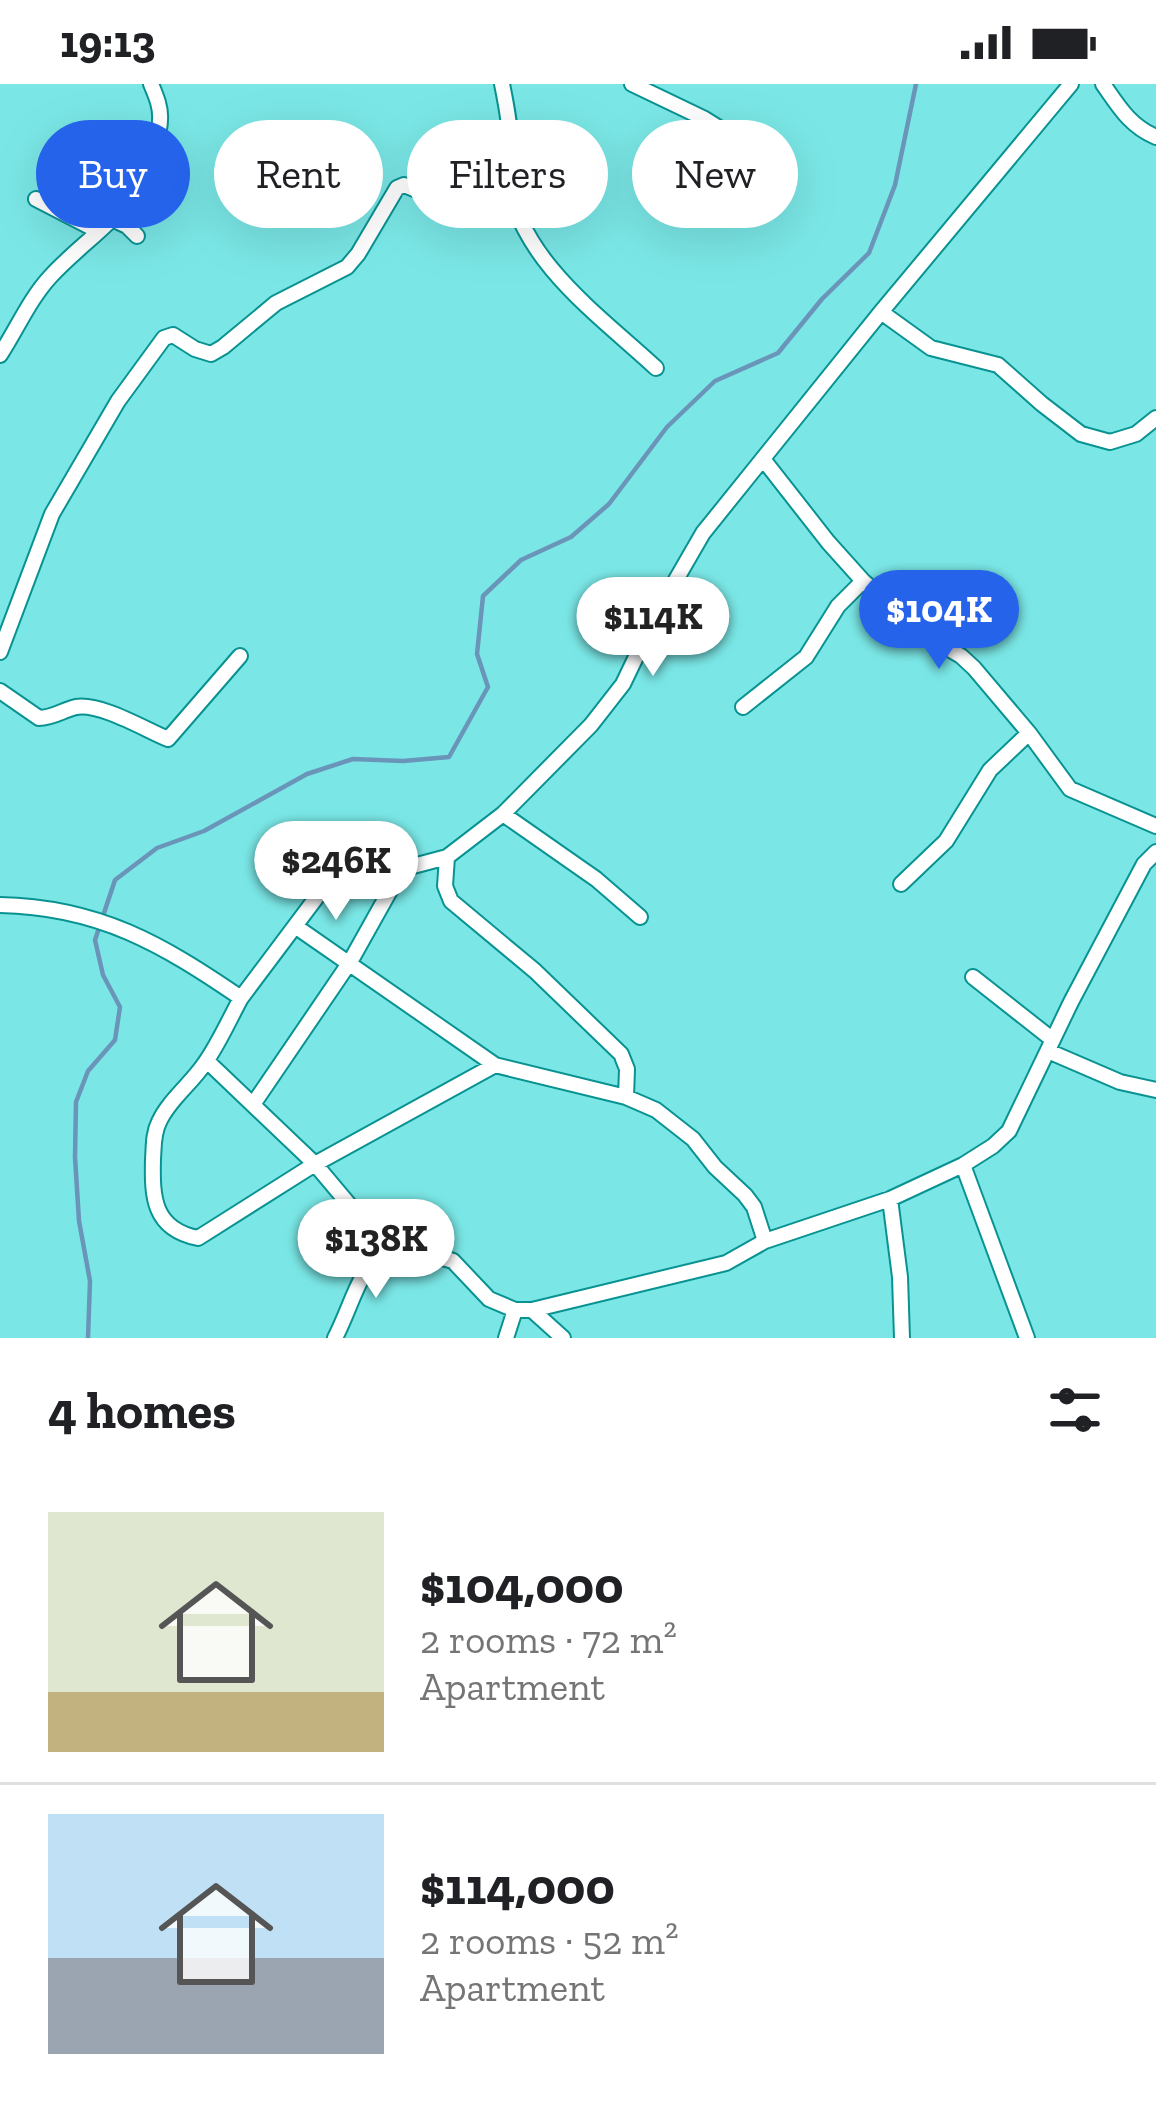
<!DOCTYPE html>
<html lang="en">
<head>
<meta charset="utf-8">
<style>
	:root { --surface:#fff; --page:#f2f2f2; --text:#202124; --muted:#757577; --line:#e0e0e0; --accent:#2563eb }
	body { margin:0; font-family:"Zilla Slab",serif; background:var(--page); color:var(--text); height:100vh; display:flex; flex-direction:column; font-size:45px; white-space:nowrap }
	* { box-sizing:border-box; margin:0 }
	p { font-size:39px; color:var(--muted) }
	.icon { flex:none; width:66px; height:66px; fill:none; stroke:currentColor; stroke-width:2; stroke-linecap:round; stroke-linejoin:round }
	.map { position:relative; height:1254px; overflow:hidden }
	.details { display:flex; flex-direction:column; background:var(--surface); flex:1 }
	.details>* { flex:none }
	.banner { position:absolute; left:36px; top:36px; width:1086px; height:108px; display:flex; gap:24px }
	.price { position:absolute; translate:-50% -102px; padding:0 27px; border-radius:42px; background:#fff; color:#222; font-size:39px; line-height:78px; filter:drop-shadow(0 3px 6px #0008) }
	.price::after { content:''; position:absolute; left:50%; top:72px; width:36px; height:27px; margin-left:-18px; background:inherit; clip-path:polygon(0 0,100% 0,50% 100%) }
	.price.selected { background:var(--accent); color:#fff }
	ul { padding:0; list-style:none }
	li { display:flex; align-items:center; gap:36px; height:300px; padding:0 48px }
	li+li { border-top:3px solid var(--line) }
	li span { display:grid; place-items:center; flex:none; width:336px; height:240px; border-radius:0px; color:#555 }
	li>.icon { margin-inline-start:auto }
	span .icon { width:144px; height:144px; fill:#fffc; stroke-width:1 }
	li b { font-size:51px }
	h2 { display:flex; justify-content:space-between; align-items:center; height:144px; padding:0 48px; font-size:51px }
	.chip { padding:0 42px; border-radius:54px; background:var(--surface); box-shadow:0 12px 48px #0002; font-size:42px; line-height:108px }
	.chip.selected { background:var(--accent); color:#fff }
	.status { display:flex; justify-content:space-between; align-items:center; height:84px; padding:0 60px; background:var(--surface); direction:ltr }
	.status svg { height:33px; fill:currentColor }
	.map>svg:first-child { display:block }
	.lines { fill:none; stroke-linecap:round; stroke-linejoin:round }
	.stream { stroke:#6a95b9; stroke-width:4.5 }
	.minor-casing { stroke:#099292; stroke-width:18 }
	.minor { stroke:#fff; stroke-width:14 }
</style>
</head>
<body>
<div class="status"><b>19:13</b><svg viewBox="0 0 49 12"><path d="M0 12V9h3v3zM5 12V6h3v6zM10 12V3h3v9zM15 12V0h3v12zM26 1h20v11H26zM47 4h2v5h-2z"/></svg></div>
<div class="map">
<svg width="1156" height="1254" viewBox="0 0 1156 1254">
	<rect width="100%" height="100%" fill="#7ae7e6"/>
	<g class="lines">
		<path class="stream" d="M88 1254 90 1197 79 1137 75 1073 76 1018 88 987 115 956 120 923 103 891 95 856 115 796 157 764 204 747 307 690 353 675 403 677 449 673 488 603 477 570 483 512 521 476 571 453 609 420 667 343 715 297 778 269 822 215 869 169 895 101 916 0"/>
		<g class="minor-casing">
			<path id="minor" d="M632 0 703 34 785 85
				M1103 0C1119 23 1130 42 1156 53
				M508 97C522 178 599 231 656 284
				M36 115 98 147
				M112 135 127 142 137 152
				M881 228 931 264 998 281 1042 320 1081 350 1110 358 1136 350 1156 334
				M0 271C17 245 29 216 50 193 69 172 92 155 112 135 129 118 160 60 160 36 161 23 156 12 151 0
				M763 375 828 458 863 497 920 548 961 572 974 584 1029 649 1070 705 1156 742
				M0 568 52 430 118 317 164 254 173 251 195 265 211 270 223 263 276 219 347 183 358 170 397 104 404 101 476 130 486 131C523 102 510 39 502 0
				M0 607 39 634C53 634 63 626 76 623 101 619 144 645 168 655L240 572
				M743 623 806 573 838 522 863 497
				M503 730 596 795 640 833
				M447 773 445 802 451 817 535 887 621 970 627 985 626 1013
				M901 800 946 757 990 686 1029 649
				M0 821C99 823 162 860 241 914L331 794 345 784 355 781 402 785 447 773 503 730 591 641 623 600 658 527 703 449 881 228 1071 0
				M295 842 495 981 626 1013 656 1026 693 1055 715 1083 745 1111 754 1123 765 1157
				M973 893 1053 956
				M241 914C229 936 219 959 205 979 191 1000 169 1016 159 1038 153 1050 154 1062 153 1075 152 1113 153 1145 198 1154L315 1080 495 981
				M1048 967 1120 998 1156 1006
				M207 977 315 1080 373 1149 389 1158 453 1177 489 1215 515 1226H532L726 1179 765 1157 890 1115 963 1081 993 1062 1009 1047 1071 918 1144 780 1156 768
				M254 1019 350 878 402 785
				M963 1081 1027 1254
				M890 1115 900 1193 902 1254
				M532 1226 563 1254
				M335 1254C355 1214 355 1193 389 1158
				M506 1254 515 1226"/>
		</g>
		<use href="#minor" class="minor"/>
	</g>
</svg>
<b class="price selected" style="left:939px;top:588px">$104K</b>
<b class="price" style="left:653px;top:595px">$114K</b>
<b class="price" style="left:336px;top:839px">$246K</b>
<b class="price" style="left:376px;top:1217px">$138K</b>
<div class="banner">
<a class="chip selected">Buy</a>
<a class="chip">Rent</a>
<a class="chip">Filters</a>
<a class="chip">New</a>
</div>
</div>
<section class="details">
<h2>4 homes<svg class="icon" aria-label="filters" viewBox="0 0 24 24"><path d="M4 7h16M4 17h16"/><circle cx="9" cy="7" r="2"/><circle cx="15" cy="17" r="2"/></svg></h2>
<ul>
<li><span style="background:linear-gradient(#dfe7d0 75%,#c2b280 0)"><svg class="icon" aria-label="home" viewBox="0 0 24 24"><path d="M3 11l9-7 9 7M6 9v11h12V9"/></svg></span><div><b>$104,000</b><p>2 rooms · 72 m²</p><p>Apartment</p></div></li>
<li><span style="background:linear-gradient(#bfe0f5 60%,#9aa5b1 0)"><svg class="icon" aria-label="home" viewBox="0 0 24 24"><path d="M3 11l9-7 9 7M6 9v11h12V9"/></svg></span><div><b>$114,000</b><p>2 rooms · 52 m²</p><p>Apartment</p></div></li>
</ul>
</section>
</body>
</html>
